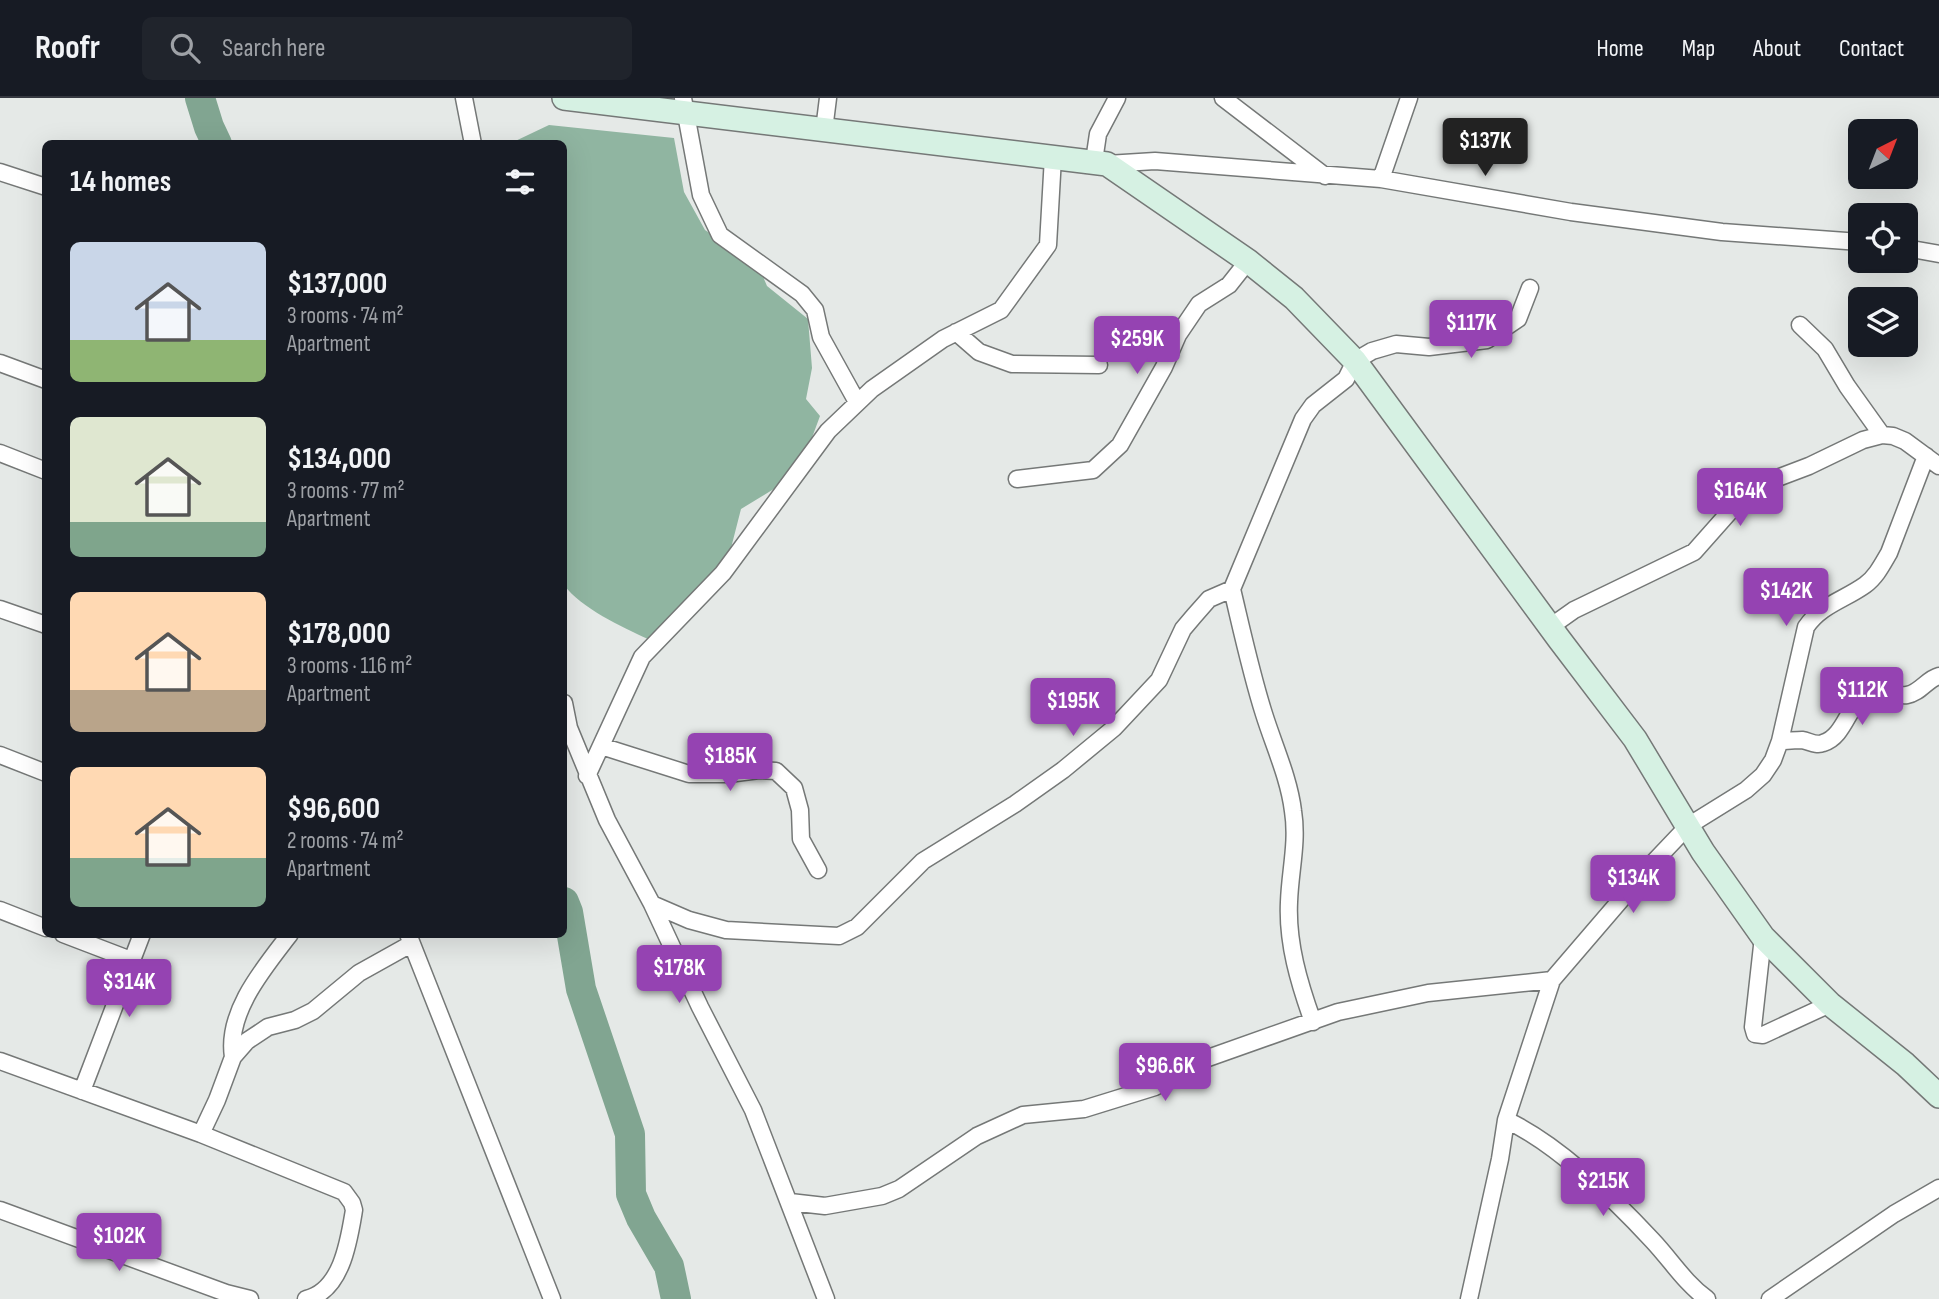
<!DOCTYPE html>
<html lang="en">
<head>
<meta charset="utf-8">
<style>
	:root { --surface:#171b24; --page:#20242c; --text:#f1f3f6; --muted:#9ea1a6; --line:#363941; --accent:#9543b2 }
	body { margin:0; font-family:"Sofia Sans Condensed",sans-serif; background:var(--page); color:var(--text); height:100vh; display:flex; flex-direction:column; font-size:26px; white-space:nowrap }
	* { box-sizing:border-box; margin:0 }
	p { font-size:23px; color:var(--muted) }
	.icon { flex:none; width:38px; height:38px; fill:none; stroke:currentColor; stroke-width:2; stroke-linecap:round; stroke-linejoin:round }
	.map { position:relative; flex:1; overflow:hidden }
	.sheet { position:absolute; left:42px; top:42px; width:525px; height:798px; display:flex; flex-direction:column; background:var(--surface); border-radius:10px; box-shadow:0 7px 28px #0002 }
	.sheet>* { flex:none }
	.needle { width:46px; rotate:42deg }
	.tools { position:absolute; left:1848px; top:21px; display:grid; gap:14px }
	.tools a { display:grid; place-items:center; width:70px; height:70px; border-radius:10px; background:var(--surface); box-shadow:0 7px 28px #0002; font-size:35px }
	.price { position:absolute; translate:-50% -60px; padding:0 16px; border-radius:7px; background:var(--accent); color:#fff; font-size:23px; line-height:46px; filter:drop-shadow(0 2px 4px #0008) }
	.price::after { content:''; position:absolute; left:50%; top:42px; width:21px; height:16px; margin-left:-10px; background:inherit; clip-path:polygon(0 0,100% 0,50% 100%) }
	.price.on { background:#222; color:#fff }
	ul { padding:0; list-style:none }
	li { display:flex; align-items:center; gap:21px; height:175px; padding:0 28px }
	li span { display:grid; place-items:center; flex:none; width:196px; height:140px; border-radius:10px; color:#555 }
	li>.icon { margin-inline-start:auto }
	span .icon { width:84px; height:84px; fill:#fffc; stroke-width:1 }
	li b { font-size:30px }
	h2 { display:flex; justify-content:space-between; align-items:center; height:84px; padding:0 28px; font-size:30px }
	header { display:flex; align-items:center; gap:42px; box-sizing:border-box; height:98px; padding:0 35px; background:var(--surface); border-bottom:2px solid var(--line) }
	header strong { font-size:33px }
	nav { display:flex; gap:38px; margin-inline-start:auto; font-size:24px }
	.search { width:490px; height:63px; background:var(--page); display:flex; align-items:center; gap:18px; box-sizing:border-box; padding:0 24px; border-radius:10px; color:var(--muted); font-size:26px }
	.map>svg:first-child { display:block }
	.forest { fill:#90b5a1 }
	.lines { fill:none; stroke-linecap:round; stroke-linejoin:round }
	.river { stroke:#81a591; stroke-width:30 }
	.street-casing { stroke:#757877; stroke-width:19 }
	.secondary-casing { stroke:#757877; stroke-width:26 }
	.street { stroke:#fff; stroke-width:16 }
	.secondary { stroke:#d6f1e3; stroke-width:23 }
</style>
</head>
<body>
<header>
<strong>Roofr</strong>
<div class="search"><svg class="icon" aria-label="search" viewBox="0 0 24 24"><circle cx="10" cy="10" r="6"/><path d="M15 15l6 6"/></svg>Search here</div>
<nav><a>Home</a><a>Map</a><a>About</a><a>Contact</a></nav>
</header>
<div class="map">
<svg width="1939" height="1201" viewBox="0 0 1939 1201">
	<rect width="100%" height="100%" fill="#e5e9e7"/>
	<path class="forest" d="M549 27 674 40 684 94 705 132 758 167 767 188 808 221 812 270 806 301 820 318 803 364 782 386 741 411 730 454 690 505 648 541C622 529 581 510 564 487V46H509Z"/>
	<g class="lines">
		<path class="river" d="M200 0 209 29 217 46
			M564 804 568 814 581 891 630 1036 631 1096 641 1120 669 1168 676 1201"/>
		<g class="street-casing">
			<path id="street" d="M464 0 473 46
				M683 0 701 97 720 137 802 196 815 212 821 239 857 304
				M1223 0 1325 78
				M824 32 828 0
				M1094 63 1098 36 1117 0
				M1107 66 1155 63 1381 81 1571 114 1722 134 1860 144
				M0 74 46 89
				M1381 81 1409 0
				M1906 150 1939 156
				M1800 227 1825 251 1847 288 1882 337
				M956 234 979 254 1012 266 1099 267
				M0 265 46 282
				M0 355 46 373
				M1017 381 1093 372 1120 347 1164 269 1178 237 1199 206 1229 187 1248 163
				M1232 491C1242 533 1251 575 1264 616 1274 648 1289 680 1293 713 1298 744 1290 773 1289 804 1287 845 1299 885 1313 924
				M0 511 46 527
				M1550 529 1574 512 1694 454 1733 410 1759 387 1809 368 1863 342 1882 337 1893 338 1905 343 1939 368
				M564 605 569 630 607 722 652 806 700 909 753 1012 826 1201
				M1780 643C1787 643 1795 642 1802 642 1809 643 1816 648 1823 645 1844 639 1848 608 1865 596 1878 587 1893 599 1907 597 1920 595 1927 581 1939 578
				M601 648 689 676H728L759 672 776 673 794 690 800 712 801 741 818 772
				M0 657 46 675
				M587 678 642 559 723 475 828 333 872 291 943 241 1001 212 1048 147 1053 59
				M652 806 689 822 726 832 839 838 857 829 923 763 1015 706 1063 672 1114 630 1159 582 1183 531 1194 518 1209 501 1232 491 1303 321 1313 307 1346 281 1355 263 1372 253 1396 246 1429 249 1487 242 1518 221 1530 190
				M0 812 46 830
				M63 836 131 862
				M408 836 552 1201
				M1763 839 1753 929 1755 936 1763 937 1830 906
				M233 959C226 914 264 870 290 836
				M0 963 201 1036 344 1094 352 1105 354 1112C349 1142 342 1193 306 1201
				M82 993 142 836
				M1506 1022C1556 1045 1614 1101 1652 1142 1671 1162 1684 1184 1707 1201
				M201 1036 217 1002 233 959 247 943 268 929 295 922 313 913 359 875 411 846
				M790 1104 825 1108 882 1098 899 1091 977 1038 1023 1017 1084 1011 1155 989 1208 960 1338 914 1428 895 1552 882
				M0 1112 226 1195 250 1201
				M1469 1201 1500 1061 1506 1022 1552 882 1649 769 1688 728 1746 692 1763 677 1773 662 1780 643 1806 529C1821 507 1844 502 1865 487 1876 479 1882 467 1889 455L1926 358
				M1770 1201 1894 1116 1939 1090"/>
		</g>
		<g class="secondary-casing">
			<path id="secondary" d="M564 0 1107 66 1248 163 1294 200 1355 263 1559 541 1635 641 1703 754 1763 839 1830 906 1905 966 1939 998"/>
		</g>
		<use href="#street" class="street"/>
		<use href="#secondary" class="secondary"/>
	</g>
</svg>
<div class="tools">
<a><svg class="needle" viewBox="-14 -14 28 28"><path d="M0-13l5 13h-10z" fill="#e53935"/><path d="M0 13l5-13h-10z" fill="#9ea1a6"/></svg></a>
<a><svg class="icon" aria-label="locate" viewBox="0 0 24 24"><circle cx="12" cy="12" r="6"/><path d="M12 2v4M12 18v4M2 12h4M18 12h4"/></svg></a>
<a><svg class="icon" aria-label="layers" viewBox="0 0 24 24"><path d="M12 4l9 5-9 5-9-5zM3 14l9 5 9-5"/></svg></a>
</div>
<b class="price on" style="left:1485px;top:80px">$137K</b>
<b class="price" style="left:1471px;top:262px">$117K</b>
<b class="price" style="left:1137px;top:278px">$259K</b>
<b class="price" style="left:1740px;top:430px">$164K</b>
<b class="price" style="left:1786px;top:530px">$142K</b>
<b class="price" style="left:1862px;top:629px">$112K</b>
<b class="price" style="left:1073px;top:640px">$195K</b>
<b class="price" style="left:730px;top:695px">$185K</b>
<b class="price" style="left:1633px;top:817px">$134K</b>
<b class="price" style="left:679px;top:907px">$178K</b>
<b class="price" style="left:129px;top:921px">$314K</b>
<b class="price" style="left:1165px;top:1005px">$96.6K</b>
<b class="price" style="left:1603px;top:1120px">$215K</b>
<b class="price" style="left:119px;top:1175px">$102K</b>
<section class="sheet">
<h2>14 homes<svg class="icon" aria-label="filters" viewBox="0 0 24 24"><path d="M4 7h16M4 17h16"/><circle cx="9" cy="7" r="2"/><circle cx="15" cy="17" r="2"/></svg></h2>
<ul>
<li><span style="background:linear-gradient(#c9d6e8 70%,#8fb573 0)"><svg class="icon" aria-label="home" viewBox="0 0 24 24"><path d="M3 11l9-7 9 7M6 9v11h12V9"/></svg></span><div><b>$137,000</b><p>3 rooms · 74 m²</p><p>Apartment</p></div></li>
<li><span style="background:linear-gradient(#dfe7d0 75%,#7fa58c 0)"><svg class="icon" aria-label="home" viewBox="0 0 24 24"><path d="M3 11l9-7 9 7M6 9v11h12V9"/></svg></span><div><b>$134,000</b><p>3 rooms · 77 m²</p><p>Apartment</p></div></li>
<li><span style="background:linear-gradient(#ffd9b3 70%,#b9a48a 0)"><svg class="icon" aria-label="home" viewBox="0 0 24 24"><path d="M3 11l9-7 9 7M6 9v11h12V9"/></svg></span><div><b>$178,000</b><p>3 rooms · 116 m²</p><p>Apartment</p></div></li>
<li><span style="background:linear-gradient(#ffd9b3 65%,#7fa58c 0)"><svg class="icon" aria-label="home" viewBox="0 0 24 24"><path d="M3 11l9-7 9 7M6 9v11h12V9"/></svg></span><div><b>$96,600</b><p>2 rooms · 74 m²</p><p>Apartment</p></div></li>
</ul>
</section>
</div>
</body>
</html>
